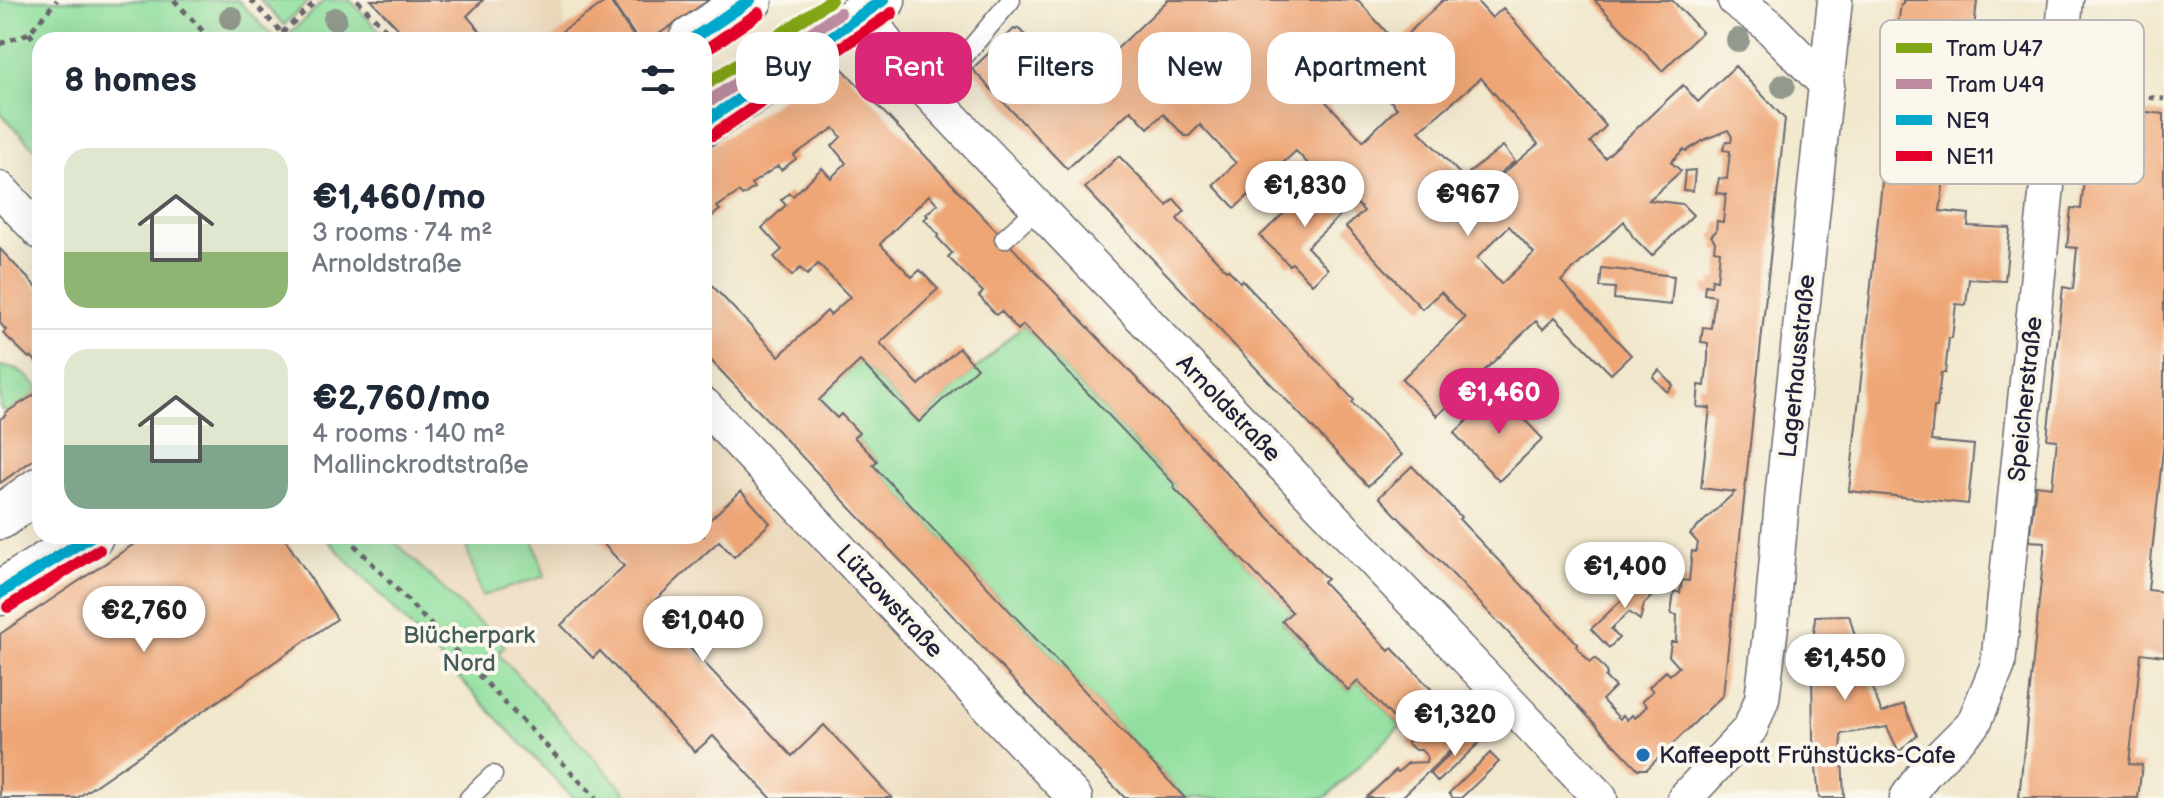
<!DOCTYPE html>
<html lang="en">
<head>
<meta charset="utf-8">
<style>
	:root { --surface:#fff; --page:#f2f2f3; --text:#1f2937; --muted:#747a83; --line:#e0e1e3; --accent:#db2777 }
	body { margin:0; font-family:"Balsamiq Sans",sans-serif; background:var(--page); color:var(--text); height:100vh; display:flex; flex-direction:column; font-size:30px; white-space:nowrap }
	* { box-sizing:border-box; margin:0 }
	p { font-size:26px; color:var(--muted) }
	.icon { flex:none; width:44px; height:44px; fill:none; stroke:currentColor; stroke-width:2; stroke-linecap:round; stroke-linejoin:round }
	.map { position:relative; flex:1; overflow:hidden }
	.details { position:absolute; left:32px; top:32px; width:680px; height:512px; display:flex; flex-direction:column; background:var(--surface); border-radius:24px; box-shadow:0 8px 32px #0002 }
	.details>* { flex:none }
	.banner { position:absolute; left:736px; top:32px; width:760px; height:72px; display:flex; gap:16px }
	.price { position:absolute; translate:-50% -68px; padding:0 18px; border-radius:28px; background:#fff; color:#222; font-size:26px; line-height:52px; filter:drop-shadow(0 2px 4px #0008) }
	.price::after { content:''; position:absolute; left:50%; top:48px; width:24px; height:18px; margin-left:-12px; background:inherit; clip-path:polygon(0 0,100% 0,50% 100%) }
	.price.active { background:var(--accent); color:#fff }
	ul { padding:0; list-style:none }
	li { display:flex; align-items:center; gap:24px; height:200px; padding:0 32px }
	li+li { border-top:2px solid var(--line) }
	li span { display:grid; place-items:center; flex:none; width:224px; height:160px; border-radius:24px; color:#555 }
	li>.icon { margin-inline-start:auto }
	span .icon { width:96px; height:96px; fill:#fffc; stroke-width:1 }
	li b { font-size:34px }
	h2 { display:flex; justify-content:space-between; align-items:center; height:96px; padding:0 32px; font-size:34px }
	.chip { padding:0 28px; border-radius:24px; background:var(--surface); box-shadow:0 8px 32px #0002; font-size:28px; line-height:72px }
	.chip.active { background:var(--accent); color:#fff }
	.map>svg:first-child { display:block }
	.built { fill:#ebd8ba }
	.green { fill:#90df9e; stroke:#59806c; stroke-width:2 }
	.building { fill:#efa676; fill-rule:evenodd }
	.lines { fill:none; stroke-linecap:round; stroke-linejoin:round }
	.service-casing { stroke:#6a676e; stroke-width:21 }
	.minor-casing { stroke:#6a676e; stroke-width:37 }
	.primary-casing { stroke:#6a676e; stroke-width:47 }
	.path { stroke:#6a676e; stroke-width:5; stroke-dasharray:6 6; stroke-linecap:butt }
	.service { stroke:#fff; stroke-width:18 }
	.minor { stroke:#fff; stroke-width:34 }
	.primary { stroke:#fff; stroke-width:44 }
	.bus-1-casing { stroke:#fbf7ec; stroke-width:18 }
	.bus-2-casing { stroke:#fbf7ec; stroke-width:18 }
	.bus-1 { stroke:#00a9ce; stroke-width:12 }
	.bus-2 { stroke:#e4002b; stroke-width:12 }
	.tram-1-casing { stroke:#fbf7ec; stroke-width:18 }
	.tram-2-casing { stroke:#fbf7ec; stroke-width:18 }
	.tram-1 { stroke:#83a617; stroke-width:12 }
	.tram-2 { stroke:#bd8ca1; stroke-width:12 }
	.tree { fill:#919a8d }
	.poi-dot { fill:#1f6fb2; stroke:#fbf7ec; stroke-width:3 }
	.labels { text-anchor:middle; stroke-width:8; stroke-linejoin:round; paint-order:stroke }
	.street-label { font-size:24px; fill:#22223b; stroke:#fbf7ec }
	.park-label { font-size:24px; fill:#435b59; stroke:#fbf7ec }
	.poi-label { font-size:24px; fill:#22223b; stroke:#fbf7ec; text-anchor:start }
	.key { fill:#fbf7ec; stroke:#bab7b7; stroke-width:2 }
	.key-label { font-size:22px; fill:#22223b }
</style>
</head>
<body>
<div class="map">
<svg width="2164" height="798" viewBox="0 0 2164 798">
	<rect width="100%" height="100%" fill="#fbf7ec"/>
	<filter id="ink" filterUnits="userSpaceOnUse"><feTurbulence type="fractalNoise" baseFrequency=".0125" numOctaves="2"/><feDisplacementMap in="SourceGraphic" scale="16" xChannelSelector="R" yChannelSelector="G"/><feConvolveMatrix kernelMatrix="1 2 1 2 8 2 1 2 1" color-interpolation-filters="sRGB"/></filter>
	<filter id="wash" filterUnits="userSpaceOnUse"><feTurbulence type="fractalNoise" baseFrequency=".006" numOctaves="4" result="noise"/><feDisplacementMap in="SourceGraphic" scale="32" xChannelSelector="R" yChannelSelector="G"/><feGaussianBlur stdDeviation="1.8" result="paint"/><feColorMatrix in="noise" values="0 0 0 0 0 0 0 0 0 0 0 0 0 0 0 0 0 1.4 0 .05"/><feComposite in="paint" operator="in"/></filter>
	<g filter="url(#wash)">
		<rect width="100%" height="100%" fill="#f1e8cd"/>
		<path class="built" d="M390 0H564L565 30 549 40H488L466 17 440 40H409L380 10Z
			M704 430 1053 798H631L497 653 505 645 491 631 471 616 389 536H704Z"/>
		<path class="green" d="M0 0H238L276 40H40V155L0 112Z
			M260 0H310L284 25Z
			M325 0H350L388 40H297L290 33Z
			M1023 325 1175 485 1174 487 1292 612 1282 622 1348 690 1358 681 1401 726 1325 798H1185L873 465 877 461 819 400 860 361 919 422Z
			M0 366 18 369 38 386 34 395 5 413 0 407Z
			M324 536H389L471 616 491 631 505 646 498 654 631 798H573Z
			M463 536H532L545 576 482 596Z"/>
		<g id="blocks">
			<path class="building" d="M371 0H483L467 16 488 40H409Z
				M609 0 636 40H549L608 0Z
				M616 0H709L650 40H638L612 2Z
				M1168 0H1358L1397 44 1443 0H1476L1492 18 1503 8 1606 126 1590 142 1605 158 1683 85 1698 102 1735 66 1785 119 1723 695 1647 769H1638L1379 497 1412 466 1461 517 1459 519 1578 644 1576 646 1590 662 1595 658 1605 669 1607 675 1605 677 1615 687 1602 700 1620 719 1623 715 1627 720 1632 715 1635 718 1647 706 1642 701 1653 691 1649 687 1666 671 1670 675 1679 667 1669 656 1671 642H1676L1677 615 1671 614 1674 591 1680 593 1682 580 1689 581 1692 551 1696 552 1698 543 1690 534 1735 492 1701 488 1710 408 1697 407 1699 385 1705 386 1708 358V343L1701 342 1703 327 1711 328 1715 296 1704 294 1705 285 1711 286 1712 279 1717 280 1720 251 1714 250 1715 242 1711 236 1716 231 1717 221 1723 222 1726 194 1716 193 1719 178 1727 179 1730 151 1723 150 1724 145 1727 141 1731 142 1732 137 1728 130 1704 140 1686 151 1684 149 1671 162 1681 171 1649 200 1682 204 1693 215 1652 256 1633 237 1624 221 1561 281 1631 355 1611 374 1555 317 1543 329 1536 321 1437 416 1402 379 1465 318 1441 292 1422 309 1346 227 1364 211 1335 181 1330 187 1296 151 1235 208 1213 185 1236 163 1200 125 1189 136H1185L1163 114 1148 128 1131 110 1067 169 972 69 1014 29 1016 30 1018 28 1032 42 1030 45 1074 90ZM1349 56 1397 108 1363 141 1314 89ZM1481 78 1538 144 1479 194 1419 131ZM1509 226 1534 253 1501 284 1477 258Z
				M1594 0H1672L1702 32 1662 71Z
				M1903 0H1977L1973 40 1897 32 1901 4H1903Z
				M830 66H840L1327 579 1323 582 1360 621 1389 651 1392 648 1471 731 1401 798H1366L1396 770 1398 772 1408 763 1426 762 1427 756 1421 750H1415L1407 743 1410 740 1399 727 1401 726 1358 681 1348 690 1282 621 1292 612 1173 487 1175 485 1023 325 1018 330 1001 311 996 315 979 296 983 292 948 257 952 253 937 237 939 235 924 219 928 216 926 214 938 204 929 195 880 244 912 277 920 270 938 289 880 343 919 385 959 348 977 368 919 422 860 361 819 400 837 418 841 414 859 433 854 437 877 461 873 465 1185 798H1125L704 353V277L779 356 827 311 830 315 850 297 818 264 807 275 800 268 792 276 774 257 782 250 762 228 786 205 781 200 789 193 793 196 822 168 831 178 846 163 832 146 841 137 834 128 794 155 796 159 781 170 778 166 751 184 754 188 742 196 739 192 717 207 720 210 704 222V151Z
				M1891 98 1953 105 1940 211 1969 214 1968 226 2010 228 2005 281 1969 279 1966 305 1956 304 1952 338H1949L1945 373H1941L1937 407H1934L1931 441 1974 445 1968 504 1849 491Z
				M2092 106 2164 114V440L2148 590 2164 592V656L2141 653 2129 764 2142 765 2138 798H2019L2045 542 2029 541 2036 485 2052 487 2057 440 2047 439 2063 287 2073 289 2077 248 2067 247 2071 208 2081 209 2084 180 2075 179 2079 140 2088 142Z
				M1503 146 1515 161 1481 188 1469 173Z
				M1119 156 1167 206 1174 199 1185 211 1177 219 1226 270 1228 269 1240 282 1242 280 1354 400 1352 403 1402 455 1368 486 1085 188Z
				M1695 170 1693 191 1683 190 1685 171Z
				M1319 179 1348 208 1307 247 1328 269 1312 284 1292 263 1289 265 1260 236Z
				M0 249 40 291V366L31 356 29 358 3 333 6 330 0 323Z
				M1602 268 1674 276 1671 305 1614 299 1615 288 1600 287Z
				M1659 370 1673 385 1667 392 1653 377Z
				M38 386 40 387V455L0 483V419L6 415 5 413 34 395Z
				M1498 392 1543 439 1499 481 1454 433Z
				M741 491 770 523 734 557 719 541 650 605 792 756 824 725 892 798H771L713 736 695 752 600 651 593 658 561 625 624 566 596 536H704V525Z
				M146 536H283L337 619 77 798H0V634Z
				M1647 576 1661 577V584H1652L1645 591 1651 597 1644 604 1640 620 1629 612 1611 629 1619 638 1609 648 1591 629Z
				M1849 615 1863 664 1882 713 1904 704 1917 735 1899 752 1887 727 1841 734 1844 798H1819L1813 738 1812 671 1815 616Z
				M1471 734 1480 742 1438 782 1430 773Z
				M1490 753 1499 762 1461 798H1453L1449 793Z"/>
		</g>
	</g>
	<g filter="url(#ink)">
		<use href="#blocks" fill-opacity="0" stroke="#6a676e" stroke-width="2"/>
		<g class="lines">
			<g class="service-casing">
				<path id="service" d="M926 91 966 54 1011 0
					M1004 239 1039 207
					M469 798 493 775"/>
			</g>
			<g class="minor-casing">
				<path id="minor" d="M1735 0 1766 23 1827 85
					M866 12 897 60 1600 798
					M0 189 40 232
					M704 405 1075 798
					M1685 798 1750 729 1762 699 1771 626 1783 490 1835 0
					M1907 798 1924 773 1974 723 1998 665 2066 0"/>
			</g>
			<g class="primary-casing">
				<path id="primary" d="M691 40 750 0
					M704 122 883 0
					M0 517 40 489
					M0 593 91 536"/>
			</g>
			<path class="path" d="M174 0 211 40
				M251 0 289 40
				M357 0 396 40
				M29 33 40 48
				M282 33 317 0
				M0 44 29 33 57 0
				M2089 91 2164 99
				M346 536 596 798"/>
			<use href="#service" class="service"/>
			<use href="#minor" class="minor"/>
			<use href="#primary" class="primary"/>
			<g class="bus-1-casing">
				<path id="bus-1" d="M691 40 750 0
					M704 122 883 0
					M0 593 91 536"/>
			</g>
			<g class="bus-2-casing">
				<path id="bus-2" d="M704 51 759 13
					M713 135 892 13
					M8 607 99 550"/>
			</g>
			<use href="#bus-1" class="bus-1"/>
			<use href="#bus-2" class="bus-2"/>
			<g class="tram-1-casing">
				<path id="tram-1" d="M704 86 831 0"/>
			</g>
			<g class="tram-2-casing">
				<path id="tram-2" d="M713 99 840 13"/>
			</g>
			<use href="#tram-1" class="tram-1"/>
			<use href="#tram-2" class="tram-2"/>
		</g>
		<g class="tree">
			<circle cx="231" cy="18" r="12"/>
			<circle cx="335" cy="19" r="12"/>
			<circle cx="1738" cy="40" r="12"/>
			<circle cx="1783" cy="86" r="12"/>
		</g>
	</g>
	<circle class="poi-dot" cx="1643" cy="755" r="8"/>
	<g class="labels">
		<g class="street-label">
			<text transform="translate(1797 366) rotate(-84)" y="8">Lagerhausstraße</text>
			<text transform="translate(2025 399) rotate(-84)" y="8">Speicherstraße</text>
			<text transform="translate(1229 408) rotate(46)" y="8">Arnoldstraße</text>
			<text transform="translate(890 601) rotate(47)" y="8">Lützowstraße</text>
		</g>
		<g class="park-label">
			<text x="469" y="643">Blücherpark<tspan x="469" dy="28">Nord</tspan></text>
		</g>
		<g class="poi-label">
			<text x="1659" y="763">Kaffeepott Frühstücks-Cafe</text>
		</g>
	</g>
	<rect x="1880" y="20" width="264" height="164" rx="12" class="key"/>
	<rect x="1896" y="43" width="36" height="10" fill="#83a617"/>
	<rect x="1896" y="79" width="36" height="10" fill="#bd8ca1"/>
	<rect x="1896" y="115" width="36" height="10" fill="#00a9ce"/>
	<rect x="1896" y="151" width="36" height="10" fill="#e4002b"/>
	<g class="key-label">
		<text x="1946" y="56">Tram U47</text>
		<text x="1946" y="92">Tram U49</text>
		<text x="1946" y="128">NE9</text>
		<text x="1946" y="164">NE11</text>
	</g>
</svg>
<b class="price" style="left:1305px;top:229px">€1,830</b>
<b class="price" style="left:1468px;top:238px">€967</b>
<b class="price active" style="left:1499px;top:436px">€1,460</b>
<b class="price" style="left:1625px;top:610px">€1,400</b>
<b class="price" style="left:144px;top:654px">€2,760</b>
<b class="price" style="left:703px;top:664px">€1,040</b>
<b class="price" style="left:1845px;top:702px">€1,450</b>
<b class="price" style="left:1455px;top:758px">€1,320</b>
<div class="banner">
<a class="chip">Buy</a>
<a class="chip active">Rent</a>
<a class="chip">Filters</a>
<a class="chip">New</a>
<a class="chip">Apartment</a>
</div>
<section class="details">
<h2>8 homes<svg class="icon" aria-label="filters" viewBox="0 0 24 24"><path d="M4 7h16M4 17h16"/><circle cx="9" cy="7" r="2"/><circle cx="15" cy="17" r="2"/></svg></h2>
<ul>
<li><span style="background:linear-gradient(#dfe7d0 65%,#8fb573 0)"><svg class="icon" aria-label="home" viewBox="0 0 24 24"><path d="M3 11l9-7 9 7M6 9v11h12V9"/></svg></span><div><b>€1,460/mo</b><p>3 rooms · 74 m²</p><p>Arnoldstraße</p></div></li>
<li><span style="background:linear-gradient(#dfe7d0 60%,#7fa58c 0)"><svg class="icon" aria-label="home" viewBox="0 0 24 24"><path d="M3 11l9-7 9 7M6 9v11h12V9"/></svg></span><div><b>€2,760/mo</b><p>4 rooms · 140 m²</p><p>Mallinckrodtstraße</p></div></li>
</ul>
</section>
</div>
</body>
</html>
